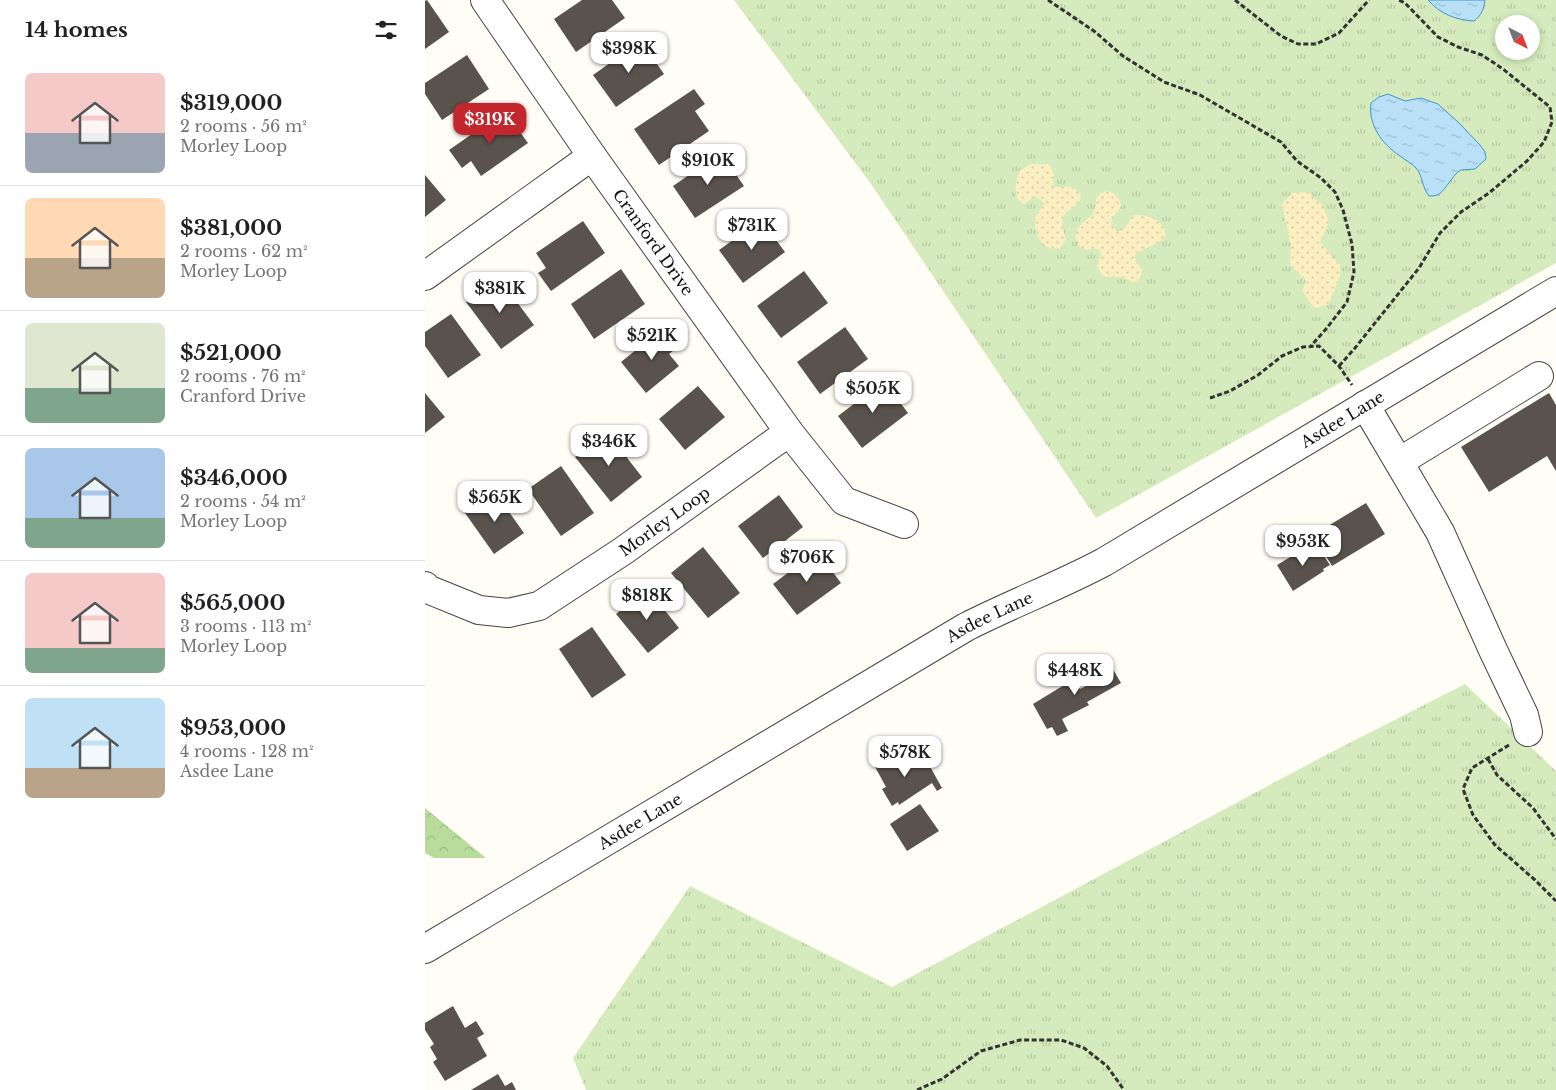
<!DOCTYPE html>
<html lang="en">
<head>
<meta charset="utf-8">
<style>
	:root { --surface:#fff; --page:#f6f6f6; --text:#202124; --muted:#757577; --line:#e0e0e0; --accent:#c4262e }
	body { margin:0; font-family:"Libre Baskerville",serif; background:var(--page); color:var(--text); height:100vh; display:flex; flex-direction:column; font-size:19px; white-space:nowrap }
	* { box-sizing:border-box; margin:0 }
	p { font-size:16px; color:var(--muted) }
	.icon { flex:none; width:28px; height:28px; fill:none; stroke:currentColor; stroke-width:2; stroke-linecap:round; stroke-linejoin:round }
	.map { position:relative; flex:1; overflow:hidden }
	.details { display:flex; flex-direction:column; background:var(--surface); width:425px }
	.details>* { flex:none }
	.needle { width:32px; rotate:138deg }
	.controls { position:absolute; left:1070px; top:15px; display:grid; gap:10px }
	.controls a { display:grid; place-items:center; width:45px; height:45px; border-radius:50%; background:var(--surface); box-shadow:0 2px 8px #0003; font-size:25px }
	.price { position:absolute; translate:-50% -42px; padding:0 11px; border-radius:10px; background:#fff; color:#222; font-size:16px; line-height:32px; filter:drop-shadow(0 1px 2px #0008) }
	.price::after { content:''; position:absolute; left:50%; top:30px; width:15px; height:11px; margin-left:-8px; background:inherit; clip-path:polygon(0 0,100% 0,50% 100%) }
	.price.on { background:var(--accent); color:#fff }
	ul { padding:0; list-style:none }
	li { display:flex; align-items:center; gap:15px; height:125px; padding:0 25px }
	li+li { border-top:1px solid var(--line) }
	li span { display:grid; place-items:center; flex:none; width:140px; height:100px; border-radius:8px; color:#555 }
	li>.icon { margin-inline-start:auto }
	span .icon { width:60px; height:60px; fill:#fffc; stroke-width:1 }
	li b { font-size:21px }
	h2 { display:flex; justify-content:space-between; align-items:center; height:60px; padding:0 25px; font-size:21px }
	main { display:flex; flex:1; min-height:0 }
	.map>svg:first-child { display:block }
	.grass { fill:url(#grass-tufts); fill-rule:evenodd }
	.forest { fill:url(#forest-crowns) }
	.sand { fill:url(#sand-dots) }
	.water { fill:url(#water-ripples); stroke:#3f96cf }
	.building { fill:#5a524d }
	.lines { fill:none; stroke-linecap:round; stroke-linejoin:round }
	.minor-casing { stroke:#444; stroke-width:30 }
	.path { stroke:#333; stroke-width:3; stroke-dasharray:5 2.5; stroke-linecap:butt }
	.minor { stroke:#fff; stroke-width:28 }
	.labels { text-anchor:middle; stroke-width:5; stroke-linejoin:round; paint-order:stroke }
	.street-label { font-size:16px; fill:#111; stroke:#fff }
</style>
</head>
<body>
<main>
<section class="details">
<h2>14 homes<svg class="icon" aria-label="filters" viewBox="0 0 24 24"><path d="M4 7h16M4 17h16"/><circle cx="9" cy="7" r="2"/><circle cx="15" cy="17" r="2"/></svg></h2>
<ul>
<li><span style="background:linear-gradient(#f6c9c9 60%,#9aa5b1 0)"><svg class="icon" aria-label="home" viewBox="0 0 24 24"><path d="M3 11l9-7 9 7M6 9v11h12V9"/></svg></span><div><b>$319,000</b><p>2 rooms · 56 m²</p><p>Morley Loop</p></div></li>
<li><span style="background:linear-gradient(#ffd9b3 60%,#b9a48a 0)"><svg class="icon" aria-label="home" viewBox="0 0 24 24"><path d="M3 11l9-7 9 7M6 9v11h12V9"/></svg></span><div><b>$381,000</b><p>2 rooms · 62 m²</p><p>Morley Loop</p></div></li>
<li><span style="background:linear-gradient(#dfe7d0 65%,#7fa58c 0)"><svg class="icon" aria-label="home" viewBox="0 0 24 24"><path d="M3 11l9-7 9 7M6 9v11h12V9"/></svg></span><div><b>$521,000</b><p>2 rooms · 76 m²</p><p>Cranford Drive</p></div></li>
<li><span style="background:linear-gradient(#a9c7e8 70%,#7fa58c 0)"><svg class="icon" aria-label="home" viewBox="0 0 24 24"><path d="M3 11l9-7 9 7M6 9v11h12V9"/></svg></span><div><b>$346,000</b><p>2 rooms · 54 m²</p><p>Morley Loop</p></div></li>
<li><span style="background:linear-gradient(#f6c9c9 75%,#7fa58c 0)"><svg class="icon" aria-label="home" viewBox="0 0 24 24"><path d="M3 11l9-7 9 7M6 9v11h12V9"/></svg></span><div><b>$565,000</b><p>3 rooms · 113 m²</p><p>Morley Loop</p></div></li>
<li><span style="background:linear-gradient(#bfe0f5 70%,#b9a48a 0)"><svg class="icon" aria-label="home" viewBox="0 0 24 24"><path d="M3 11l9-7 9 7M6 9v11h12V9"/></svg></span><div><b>$953,000</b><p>4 rooms · 128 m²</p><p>Asdee Lane</p></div></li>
</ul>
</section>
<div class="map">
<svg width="1131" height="1090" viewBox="0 0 1131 1090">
	<defs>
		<pattern id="grass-tufts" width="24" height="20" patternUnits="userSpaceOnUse" patternTransform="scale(1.25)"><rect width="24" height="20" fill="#d5ebbd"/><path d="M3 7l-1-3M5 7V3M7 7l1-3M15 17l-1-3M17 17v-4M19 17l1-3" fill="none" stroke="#b6c8a1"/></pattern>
		<pattern id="forest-crowns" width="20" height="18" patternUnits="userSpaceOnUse" patternTransform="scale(1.25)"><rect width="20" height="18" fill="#b9dc9c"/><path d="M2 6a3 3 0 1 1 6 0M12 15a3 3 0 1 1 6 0" fill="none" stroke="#9ebc85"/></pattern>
		<pattern id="sand-dots" width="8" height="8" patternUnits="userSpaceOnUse" patternTransform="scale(1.25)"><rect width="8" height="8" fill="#fbeec1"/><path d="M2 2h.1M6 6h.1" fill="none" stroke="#d6cba5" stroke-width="1.8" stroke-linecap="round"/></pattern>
		<pattern id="water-ripples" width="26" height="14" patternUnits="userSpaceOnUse" patternTransform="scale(1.25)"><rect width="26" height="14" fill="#b9e0f7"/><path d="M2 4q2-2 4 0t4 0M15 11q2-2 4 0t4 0" fill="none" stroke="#9ebfd3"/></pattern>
	</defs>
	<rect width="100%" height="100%" fill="#fffdf5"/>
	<path class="grass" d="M309 0H1131V263L671 518 446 184ZM1079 24H1106V51H1079Z
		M1040 684 1131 771V1090H161L148 1058 265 886 467 987 897 757Z"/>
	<path class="forest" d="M0 808 61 858H9L0 853Z"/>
	<path class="sand" d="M606 164H624L629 174 628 187H646L656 193 655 201 638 216 637 226 641 239 635 248C616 252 608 233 611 216 613 210 618 208 619 203L610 196 599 204C586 198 591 183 594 171Z
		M681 191C690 192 693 197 697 205L687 219 686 224 692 231 698 230 709 215C723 214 740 220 741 236 732 247 718 246 709 257L717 270 715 278 711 282C706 282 704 280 699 278 685 275 680 283 672 266L676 254 675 250C669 247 661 252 656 248 653 246 651 242 651 238 650 224 662 222 668 213 674 203 666 196 681 191Z
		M883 192 898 206 904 222 895 242 915 265V276L903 305 889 308 877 290 881 280 865 265 866 246 857 204 867 193Z"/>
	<path class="water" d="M1003 0H1060C1059 9 1056 16 1049 21 1031 20 1015 14 1003 0Z
		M963 94 980 101 996 98 1013 104 1034 123 1055 145 1060 152 1061 159 1050 169 1036 170C1033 172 1029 175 1027 179 1019 188 1017 197 1004 196 997 188 998 176 991 168 986 163 980 160 975 156 957 144 943 125 946 103L954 97Z"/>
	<path class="building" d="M2 0 24 32 0 49V1Z
		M157 0H187L200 18 151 52 129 19Z
		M216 41 239 74 191 107 168 75Z
		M42 55 64 89 17 120 0 94V83Z
		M269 89 280 104 270 111 284 131 234 165 209 129Z
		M80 111 103 143 56 176 46 161 37 168 24 150Z
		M296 153 319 186 270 218 248 186Z
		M0 175 21 200 0 217Z
		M336 220 360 252 318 283 294 250Z
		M158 221 180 253 126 291 113 273 121 268 111 253Z
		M196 269 220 304 169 339 146 304Z
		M379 271 403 303 356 338 332 306Z
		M74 278 109 325 76 349 41 302Z
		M26 314 56 355 23 378 0 346V332Z
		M420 327 443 359 395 394 372 362Z
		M238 328 253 347 244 354 254 366 221 393 196 362Z
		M459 381 483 413 437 448 413 416Z
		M273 386 300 417 260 450 234 419Z
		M0 393 20 417 0 433Z
		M1124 393 1131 405V471L1122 456 1064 492 1036 447Z
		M182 432 217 477 186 502 150 457Z
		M136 466 169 513 136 536 103 489Z
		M70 492 99 533 69 554 40 513Z
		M354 495 378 527 338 558 313 526Z
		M941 503 960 534 907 566 888 535Z
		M885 545 892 556 897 553 905 565 898 569 899 571 868 591 852 565Z
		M278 547 315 593 283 618 246 573Z
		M392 551 416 583 372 615 348 584Z
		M222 588 254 628 223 653 191 614Z
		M167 627 201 675 167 698 134 649Z
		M682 659 696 683 662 702 664 705 637 719 643 731 632 736 627 727 622 729 608 704 649 679 655 689 661 686 655 675Z
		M467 754 475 768 498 754 517 788 512 791 507 783 474 805 473 802 467 806 457 789 461 787 449 765Z
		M495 804 514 831 482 851 465 824Z
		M28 1006 40 1028 51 1021 59 1034 52 1038 62 1056 20 1081 8 1062 12 1059 5 1047 9 1044 0 1030V1023Z
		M73 1074 80 1086 87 1082 91 1090H46Z"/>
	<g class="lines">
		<g class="minor-casing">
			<g id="minor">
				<path id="s1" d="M60 0 167 156 364 432 419 501 479 524"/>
				<path d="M0 276 167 156"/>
				<path d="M940 405 1015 532 1068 650 1099 715 1103 732"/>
				<path d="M974 462 1114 376"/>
				<path id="s2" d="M0 586 2 589 54 610 83 613 114 606 198 551 364 432"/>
				<path id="s3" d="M0 949 541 627C586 604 634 586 679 562L1131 291"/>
			</g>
		</g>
		<path class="path" d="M623 0 669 31 698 56 739 82 775 95 856 142 872 161 896 178 910 192 918 210 927 244 929 272 922 302 901 329 885 347
			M810 0 856 36 873 44H891L914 33 944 0
			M914 366 930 348 994 268 1015 233 1036 212 1064 193 1102 161 1119 142 1127 122 1125 107 1078 69 1057 55 1033 47 1013 37 980 3 974 0
			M785 398 805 391 833 375 857 356 878 347 894 346 914 366 927 385
			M1084 745 1047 768 1038 789 1048 815 1070 845 1110 880 1131 901
			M1063 759 1072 775 1108 808 1131 839
			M492 1090 517 1079 556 1051 595 1040H636L659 1048 682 1066 699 1090"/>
		<use href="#minor" class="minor"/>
	</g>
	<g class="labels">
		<g class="street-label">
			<text dy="6" stroke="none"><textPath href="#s1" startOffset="295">Cranford Drive</textPath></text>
			<text dy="6" stroke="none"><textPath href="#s3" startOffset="1060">Asdee Lane</textPath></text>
			<text dy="6" stroke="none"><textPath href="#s2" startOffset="272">Morley Loop</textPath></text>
			<text dy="6" stroke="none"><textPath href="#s3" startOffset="655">Asdee Lane</textPath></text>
			<text dy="6" stroke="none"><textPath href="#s3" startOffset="250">Asdee Lane</textPath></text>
		</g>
	</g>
</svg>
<div class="controls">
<a><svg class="needle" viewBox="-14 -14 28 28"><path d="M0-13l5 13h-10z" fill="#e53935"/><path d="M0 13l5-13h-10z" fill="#757577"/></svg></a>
</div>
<b class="price" style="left:204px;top:74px">$398K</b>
<b class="price on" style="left:65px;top:145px">$319K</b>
<b class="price" style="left:283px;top:186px">$910K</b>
<b class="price" style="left:327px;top:251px">$731K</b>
<b class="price" style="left:75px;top:314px">$381K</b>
<b class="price" style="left:227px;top:361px">$521K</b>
<b class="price" style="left:448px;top:414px">$505K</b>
<b class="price" style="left:184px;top:467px">$346K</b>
<b class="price" style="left:70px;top:523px">$565K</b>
<b class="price" style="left:878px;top:567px">$953K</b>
<b class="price" style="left:382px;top:583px">$706K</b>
<b class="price" style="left:222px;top:621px">$818K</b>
<b class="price" style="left:650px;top:696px">$448K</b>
<b class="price" style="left:480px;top:778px">$578K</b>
</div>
</main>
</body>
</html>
